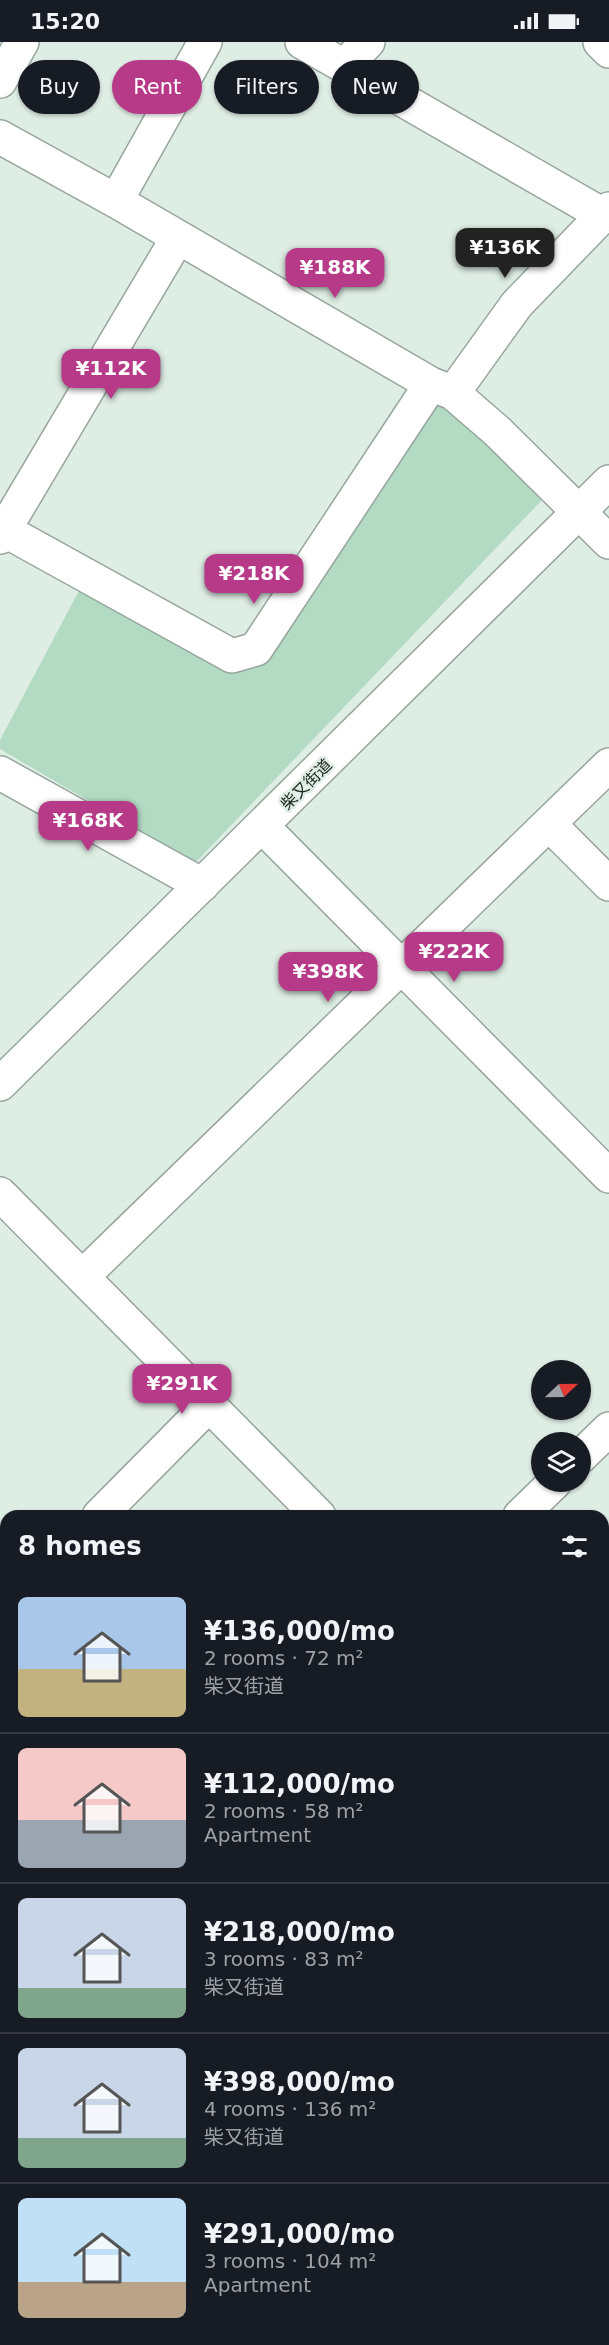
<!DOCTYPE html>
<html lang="en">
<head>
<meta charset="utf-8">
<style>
	:root { --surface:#171b24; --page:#20242c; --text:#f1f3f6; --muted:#9ea1a6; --line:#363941; --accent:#b73a89 }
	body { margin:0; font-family:"DejaVu Sans","Noto Sans JP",sans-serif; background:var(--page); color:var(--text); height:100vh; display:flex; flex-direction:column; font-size:22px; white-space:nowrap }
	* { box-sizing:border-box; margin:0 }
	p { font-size:20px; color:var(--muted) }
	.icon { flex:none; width:33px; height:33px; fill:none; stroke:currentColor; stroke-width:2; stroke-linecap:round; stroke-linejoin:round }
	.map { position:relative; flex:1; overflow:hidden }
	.panel { position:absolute; left:0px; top:1468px; width:609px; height:836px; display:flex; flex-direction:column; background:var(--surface); border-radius:18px 18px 0 0; box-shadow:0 2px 4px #0004 }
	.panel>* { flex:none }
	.top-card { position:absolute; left:18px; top:18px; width:573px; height:54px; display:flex; gap:12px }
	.needle { width:39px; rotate:68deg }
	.buttons { position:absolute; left:531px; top:1318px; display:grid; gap:12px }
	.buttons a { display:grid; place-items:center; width:60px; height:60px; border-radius:50%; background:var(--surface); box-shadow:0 2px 4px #0004; font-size:30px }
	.price { position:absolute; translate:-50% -51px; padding:0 14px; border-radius:12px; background:var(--accent); color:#fff; font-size:20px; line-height:39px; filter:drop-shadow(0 2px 3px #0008) }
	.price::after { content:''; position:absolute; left:50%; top:36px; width:18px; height:14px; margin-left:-9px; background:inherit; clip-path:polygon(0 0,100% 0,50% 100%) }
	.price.current { background:#222; color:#fff }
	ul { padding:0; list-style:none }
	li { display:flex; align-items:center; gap:18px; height:150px; padding:0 18px }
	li+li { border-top:2px solid var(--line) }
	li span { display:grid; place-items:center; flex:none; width:168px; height:120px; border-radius:9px; color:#555 }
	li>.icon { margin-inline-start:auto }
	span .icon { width:72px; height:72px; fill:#fffc; stroke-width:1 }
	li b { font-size:26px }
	h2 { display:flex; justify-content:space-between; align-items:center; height:72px; padding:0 18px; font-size:26px }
	.pill { padding:0 21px; border-radius:27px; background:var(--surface); box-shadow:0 2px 4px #0004; font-size:21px; line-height:54px }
	.pill.current { background:var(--accent); color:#fff }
	.status { display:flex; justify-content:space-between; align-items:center; height:42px; padding:0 30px; background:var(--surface); direction:ltr }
	.status svg { height:16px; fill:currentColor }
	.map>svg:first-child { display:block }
	.green { fill:#b3dac3 }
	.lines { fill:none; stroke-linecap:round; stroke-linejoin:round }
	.minor-casing { stroke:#97a69d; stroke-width:36 }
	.major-casing { stroke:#97a69d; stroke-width:36 }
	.minor { stroke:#fff; stroke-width:33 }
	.major { stroke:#fff; stroke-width:33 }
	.labels { text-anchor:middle; stroke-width:5; stroke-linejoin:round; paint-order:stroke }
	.street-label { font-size:16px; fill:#212723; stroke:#dfeee5 }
</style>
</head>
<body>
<div class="status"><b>15:20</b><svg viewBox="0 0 49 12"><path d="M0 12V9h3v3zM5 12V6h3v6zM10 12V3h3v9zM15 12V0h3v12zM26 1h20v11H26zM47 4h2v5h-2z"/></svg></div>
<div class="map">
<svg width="609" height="2303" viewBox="0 0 609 2303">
	<rect width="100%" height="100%" fill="#dfeee5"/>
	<path class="green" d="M434 358 452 367 542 458 195 821 0 707V698L82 543 231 627Z"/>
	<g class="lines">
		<g class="minor-casing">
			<path id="minor" d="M302 0 603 173
				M600 0 609 9
				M344 24 368 0
				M0 39 22 0
				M0 95 116 159 431 342 453 351 497 389 609 500
				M116 159 205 0
				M453 351 517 262 609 167
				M4 488 232 614 256 607 431 342
				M0 495 177 197
				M0 731 202 843
				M549 782 609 842
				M263 785 609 1134
				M0 1152 319 1474
				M83 1234 609 723
				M580 1415 609 1387
				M99 1474 208 1364
				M520 1474 555 1440
				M603 1759 609 1765
				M0 1770 6 1776
				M603 2081 609 2076
				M0 2125 6 2128
				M320 2298 330 2303
				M21 2303 22 2298
				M382 2303 385 2298"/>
		</g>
		<g class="major-casing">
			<path id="major" d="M0 1042 609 440"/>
		</g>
		<use href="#minor" class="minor"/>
		<use href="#major" class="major"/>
	</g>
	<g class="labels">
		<g class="street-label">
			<text transform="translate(306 742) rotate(-45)" y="6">柴又街道</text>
		</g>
	</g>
</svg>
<div class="buttons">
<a><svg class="needle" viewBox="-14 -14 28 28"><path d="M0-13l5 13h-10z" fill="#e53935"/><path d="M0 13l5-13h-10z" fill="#9ea1a6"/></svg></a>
<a><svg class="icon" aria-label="layers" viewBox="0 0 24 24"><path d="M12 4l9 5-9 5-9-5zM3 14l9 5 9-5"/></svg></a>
</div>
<b class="price current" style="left:505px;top:237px">¥136K</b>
<b class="price" style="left:335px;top:257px">¥188K</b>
<b class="price" style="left:111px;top:358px">¥112K</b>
<b class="price" style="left:254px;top:563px">¥218K</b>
<b class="price" style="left:88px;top:810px">¥168K</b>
<b class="price" style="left:454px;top:941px">¥222K</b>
<b class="price" style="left:328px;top:961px">¥398K</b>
<b class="price" style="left:182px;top:1373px">¥291K</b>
<div class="top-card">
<a class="pill">Buy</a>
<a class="pill current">Rent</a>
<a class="pill">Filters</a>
<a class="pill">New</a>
</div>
<section class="panel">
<h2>8 homes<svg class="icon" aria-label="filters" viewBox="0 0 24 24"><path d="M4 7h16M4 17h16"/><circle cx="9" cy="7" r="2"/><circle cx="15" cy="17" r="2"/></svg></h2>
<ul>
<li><span style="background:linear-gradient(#a9c7e8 60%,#c2b280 0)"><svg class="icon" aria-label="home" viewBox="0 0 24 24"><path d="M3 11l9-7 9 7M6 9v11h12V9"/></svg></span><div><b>¥136,000/mo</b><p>2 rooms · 72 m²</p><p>柴又街道</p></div></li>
<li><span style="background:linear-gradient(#f6c9c9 60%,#9aa5b1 0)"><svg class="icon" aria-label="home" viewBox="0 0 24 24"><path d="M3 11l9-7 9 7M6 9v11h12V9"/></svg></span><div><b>¥112,000/mo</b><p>2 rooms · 58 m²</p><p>Apartment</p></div></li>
<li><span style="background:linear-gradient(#c9d6e8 75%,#7fa58c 0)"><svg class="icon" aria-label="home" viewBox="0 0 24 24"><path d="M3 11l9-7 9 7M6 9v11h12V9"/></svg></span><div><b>¥218,000/mo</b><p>3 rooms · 83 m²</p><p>柴又街道</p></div></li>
<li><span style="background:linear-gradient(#c9d6e8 75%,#7fa58c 0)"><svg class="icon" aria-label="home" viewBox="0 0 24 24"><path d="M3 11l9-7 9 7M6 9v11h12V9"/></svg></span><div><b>¥398,000/mo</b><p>4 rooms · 136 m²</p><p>柴又街道</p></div></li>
<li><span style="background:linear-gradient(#bfe0f5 70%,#b9a48a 0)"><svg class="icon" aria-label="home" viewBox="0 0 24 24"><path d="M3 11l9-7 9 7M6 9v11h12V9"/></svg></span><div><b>¥291,000/mo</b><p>3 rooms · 104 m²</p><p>Apartment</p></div></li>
</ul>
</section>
</div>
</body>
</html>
